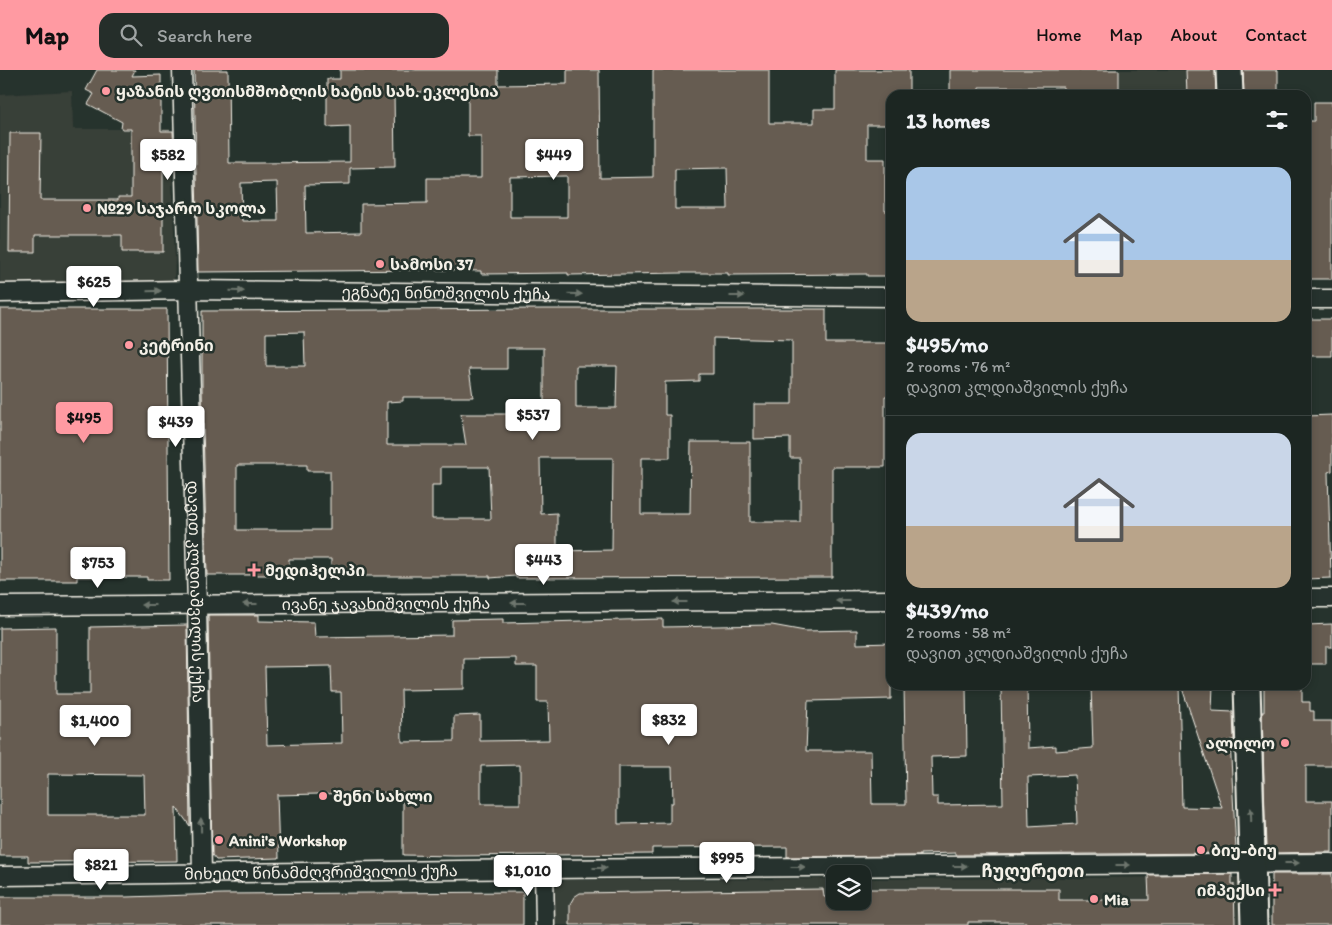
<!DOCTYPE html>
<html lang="en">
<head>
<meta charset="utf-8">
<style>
	:root { --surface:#1c2622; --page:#252e2a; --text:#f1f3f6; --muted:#a0a5a5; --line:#3a4340; --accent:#ff9aa2 }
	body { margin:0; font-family:Itim,"Noto Sans Georgian",sans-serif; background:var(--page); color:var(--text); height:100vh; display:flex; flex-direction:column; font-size:19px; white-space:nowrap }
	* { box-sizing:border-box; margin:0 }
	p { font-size:16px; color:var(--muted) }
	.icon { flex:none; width:28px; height:28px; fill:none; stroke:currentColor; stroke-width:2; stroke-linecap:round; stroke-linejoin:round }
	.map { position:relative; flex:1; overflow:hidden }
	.side { position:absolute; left:886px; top:20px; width:425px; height:600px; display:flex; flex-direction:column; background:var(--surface); border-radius:15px; box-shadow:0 2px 8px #0003,0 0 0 1px var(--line) }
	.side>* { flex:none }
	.fabs { position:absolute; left:826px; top:795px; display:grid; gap:10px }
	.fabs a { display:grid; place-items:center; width:45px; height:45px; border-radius:10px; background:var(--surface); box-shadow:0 2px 8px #0003,0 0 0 1px var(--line); font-size:25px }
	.price { position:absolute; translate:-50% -42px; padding:0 11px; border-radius:5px; background:#fff; color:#222; font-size:16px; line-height:32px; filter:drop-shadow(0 1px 2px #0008) }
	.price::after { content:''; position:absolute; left:50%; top:30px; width:15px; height:11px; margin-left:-8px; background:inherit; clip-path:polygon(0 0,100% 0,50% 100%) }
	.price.current { background:var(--accent); color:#111 }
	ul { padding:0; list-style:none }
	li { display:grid; align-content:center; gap:10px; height:265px; padding:0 20px }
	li+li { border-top:1px solid var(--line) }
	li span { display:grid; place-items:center; height:155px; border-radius:15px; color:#555 }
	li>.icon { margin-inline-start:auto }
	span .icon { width:90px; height:90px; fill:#fffc; stroke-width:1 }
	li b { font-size:21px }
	h2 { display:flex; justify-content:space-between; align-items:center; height:60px; padding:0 20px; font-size:21px }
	header { display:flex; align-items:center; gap:30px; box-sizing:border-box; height:70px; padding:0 25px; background:var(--accent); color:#111 }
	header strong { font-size:24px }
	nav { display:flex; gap:28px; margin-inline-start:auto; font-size:18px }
	.search { width:350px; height:45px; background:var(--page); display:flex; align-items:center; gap:12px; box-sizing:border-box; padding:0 18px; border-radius:15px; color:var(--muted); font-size:19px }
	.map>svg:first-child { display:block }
	.built { fill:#393f38 }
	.building { fill:#665c51; stroke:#f4f1e8; fill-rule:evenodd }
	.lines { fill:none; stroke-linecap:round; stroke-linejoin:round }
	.street-casing { stroke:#f4f1e8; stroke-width:21 }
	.secondary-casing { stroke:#f4f1e8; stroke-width:29 }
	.street { stroke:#26332d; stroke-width:18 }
	.secondary { stroke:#26332d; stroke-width:25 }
	.oneway { fill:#6e766e }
	.poi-dot { fill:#ff9aa2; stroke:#26332d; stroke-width:2 }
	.labels { text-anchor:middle; stroke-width:5; stroke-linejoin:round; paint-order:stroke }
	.poi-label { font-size:16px; font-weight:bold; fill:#f4f1e8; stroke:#26332d; text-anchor:start }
	.street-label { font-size:16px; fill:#f4f1e8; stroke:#26332d }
	.neighbourhood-label { font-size:18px; font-weight:bold; fill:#f4f1e8; stroke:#26332d }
</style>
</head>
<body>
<header>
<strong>Map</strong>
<div class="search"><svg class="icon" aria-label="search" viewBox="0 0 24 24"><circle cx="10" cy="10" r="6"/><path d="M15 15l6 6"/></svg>Search here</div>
<nav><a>Home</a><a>Map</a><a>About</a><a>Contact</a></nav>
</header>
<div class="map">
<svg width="1332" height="855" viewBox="0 0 1332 855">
	<rect width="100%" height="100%" fill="#26332d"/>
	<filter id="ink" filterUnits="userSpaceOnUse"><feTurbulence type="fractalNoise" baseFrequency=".02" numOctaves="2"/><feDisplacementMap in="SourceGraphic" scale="10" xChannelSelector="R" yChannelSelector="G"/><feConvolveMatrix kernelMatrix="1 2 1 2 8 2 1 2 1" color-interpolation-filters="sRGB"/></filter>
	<g filter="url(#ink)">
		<path class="built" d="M1106 0H1229L1230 25H1106Z
			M72 21 73 59H170L175 189 174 210 163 216H0V25Z
			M1238 807 1244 812 1246 855H554V818L565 810 835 809V831H862L863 809Z"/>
		<path class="building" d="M97 0H135L132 6 161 5V61H173L174 84H163V182H122V165H35V182H9L10 63H41L40 130H118V127H131V59H121L122 52 88 34 94 24 86 20Z
			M194 0H228L229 93H257L350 92V56L327 57V9H340V0H498V15L567 14V0H599L600 108 653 107V0H769V53H814V39H835V0H909V25H891V55H867V89H885V141H891V206H867V204L728 205V203H681L568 205V203L481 204V201L437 200 198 202ZM394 22H452V25H468V66H481V108H427V133L361 134V162L306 163 305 115 350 114V98L395 97ZM727 98 728 139H675V99ZM567 106V147H510V107ZM277 112 278 151H242L241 113Z
			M950 0H1119V25H1063V17H979V25H950Z
			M1186 0H1215L1216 25H1187Z
			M1243 0H1278V25H1244Z
			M1314 32H1332V209H1306V51H1314Z
			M0 239H167L169 510H147V507H77V511H0Z
			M544 239H826V273H891V326H885V397H832V507L516 508V506L490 508V506H331V489H289V505H207L202 319V241ZM304 262 305 296H266V263ZM713 268 792 270V334H754V369L790 368V388H800V452H750V372H691L690 444H641V388H670V345H665V312L699 311V304H713ZM507 278H544V344H461L466 375H387V332L403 331V327H473L469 299H507ZM576 296H617L616 338H576ZM540 388H613L612 480 557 481V443L541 444ZM237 395H307V401H330V460H237ZM441 397H489L491 449H432V415H441Z
			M1306 249H1332V286H1306Z
			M1332 345V401L1328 402 1331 508 1306 509V346Z
			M208 545H259V551L314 552 315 567 452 565V550L503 549V553L663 549V557L772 555 805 561 857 560V574L891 573V629L808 631 806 681H871L872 734H906L904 615H966L967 686 931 687 932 727H938V735L1003 734 1001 615H1027L1028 678 1056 676V681L1093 678 1091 615H1179L1182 737 1222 738 1181 615H1213L1212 641 1233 642 1234 670H1230L1236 780H1232V783L956 785V783L920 784V786L787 787V777L652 778V784L454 786 403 785V722L277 725 279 788 216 790 212 785ZM516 588V596H537V632H548L549 670 480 671V645L454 646V671L402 672 401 620 464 619V589ZM331 596 332 622H341L342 673 267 675 265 597ZM520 695V734H481V696ZM618 697H672L673 733H670V753L618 754ZM1075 705 1077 754 1029 757 1028 707Z
			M1332 554V577H1326V594H1306V555Z
			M187 555 190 756 176 737 177 791 28 792V786H0V558L56 557V624H90V557ZM48 704 144 705 145 745H48Z
			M1264 615H1302V632H1310V641H1314V651H1332V696H1306V731H1332V782L1271 783V780H1266L1262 642H1264Z
			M1232 804V814H1234L1235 855H1026V852H968V855H570V834L574 827 580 823 823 819 824 827H835V831H862V819H1059V830H1149L1148 805Z
			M1272 804H1332V855H1272Z
			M523 822V855H0V827H126L223 824Z"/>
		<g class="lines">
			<g class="street-casing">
				<g id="street">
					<path id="s1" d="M182 0 197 535 202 804"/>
					<path id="s2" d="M0 223 188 220 891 227"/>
					<path d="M1306 229H1332"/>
					<path d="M1306 528H1332"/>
					<path id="s3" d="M0 536 891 530"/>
					<path d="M544 799 545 855"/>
					<path id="s4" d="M0 806 544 799 1332 793"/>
				</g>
			</g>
			<g class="secondary-casing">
				<path id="secondary" d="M1229 0 1230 25
					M1247 615 1254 855"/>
			</g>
			<use href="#street" class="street"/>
			<use href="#secondary" class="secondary"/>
		</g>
		<defs><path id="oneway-solid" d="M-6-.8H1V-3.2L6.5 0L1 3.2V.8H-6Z" transform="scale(1.25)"/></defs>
		<g class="oneway">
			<use href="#oneway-solid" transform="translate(154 221) rotate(-1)"/>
			<use href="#oneway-solid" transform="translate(237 221) rotate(1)"/>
			<use href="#oneway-solid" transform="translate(575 224) rotate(1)"/>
			<use href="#oneway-solid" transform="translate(737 226)"/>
			<use href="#oneway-solid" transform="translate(843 531) rotate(180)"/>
			<use href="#oneway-solid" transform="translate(680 532) rotate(180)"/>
			<use href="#oneway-solid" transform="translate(518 533) rotate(180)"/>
			<use href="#oneway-solid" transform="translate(250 534) rotate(180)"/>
			<use href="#oneway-solid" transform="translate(148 535) rotate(180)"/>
			<use href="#oneway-solid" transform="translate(1251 745) rotate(-92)"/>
			<use href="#oneway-solid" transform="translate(201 755) rotate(-91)"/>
			<use href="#oneway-solid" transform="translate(1292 793)"/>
			<use href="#oneway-solid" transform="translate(1123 795)"/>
			<use href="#oneway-solid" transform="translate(960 796)"/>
			<use href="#oneway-solid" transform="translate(798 797)"/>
			<use href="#oneway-solid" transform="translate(600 798)"/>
		</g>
	</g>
	<g class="poi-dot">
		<circle cx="106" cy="21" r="5"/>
		<circle cx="87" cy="138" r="5"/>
		<circle cx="380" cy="194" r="5"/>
		<circle cx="129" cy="275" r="5"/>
		<path d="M251.5 492.5h5v5h5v5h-5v5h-5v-5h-5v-5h5z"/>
		<circle cx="1285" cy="673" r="5"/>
		<circle cx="323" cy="726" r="5"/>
		<circle cx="219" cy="770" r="5"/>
		<circle cx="1201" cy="780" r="5"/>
		<path d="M1272.5 812.5h5v5h5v5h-5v5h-5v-5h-5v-5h5z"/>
		<circle cx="1094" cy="829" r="5"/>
	</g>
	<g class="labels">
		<g class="poi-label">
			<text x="116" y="27">ყაზანის ღვთისმშობლის ხატის სახ. ეკლესია</text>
			<text x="97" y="144">№29 საჯარო სკოლა</text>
			<text x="390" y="200">სამოსი 37</text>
			<text x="139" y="281">კეტრინი</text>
			<text x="265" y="506">მედიჰელპი</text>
			<text x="1275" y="679" text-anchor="end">ალილო</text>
			<text x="333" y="732">შენი სახლი</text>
			<text x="229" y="776">Anini's Workshop</text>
			<text x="1211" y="786">ბიუ-ბიუ</text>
			<text x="1265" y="826" text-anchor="end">იმპექსი</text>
			<text x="1104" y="835">Mia</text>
		</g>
		<g class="street-label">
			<text dy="6" stroke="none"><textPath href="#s2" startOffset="446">ეგნატე ნინოშვილის ქუჩა</textPath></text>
			<text dy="6" stroke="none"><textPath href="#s1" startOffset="522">დავით კლდიაშვილის ქუჩა</textPath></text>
			<text dy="6" stroke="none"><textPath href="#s3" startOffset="386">ივანე ჯავახიშვილის ქუჩა</textPath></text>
			<text dy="6" stroke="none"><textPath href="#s4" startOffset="321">მიხეილ წინამძღვრიშვილის ქუჩა</textPath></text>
		</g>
		<g class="neighbourhood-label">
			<text x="1033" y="807">ჩუღურეთი</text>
		</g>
	</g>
</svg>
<div class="fabs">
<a><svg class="icon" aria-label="layers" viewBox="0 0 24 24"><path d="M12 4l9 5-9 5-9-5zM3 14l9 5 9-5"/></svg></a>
</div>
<b class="price" style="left:168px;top:111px">$582</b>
<b class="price" style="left:554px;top:111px">$449</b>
<b class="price" style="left:94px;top:238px">$625</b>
<b class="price" style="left:533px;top:371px">$537</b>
<b class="price current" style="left:84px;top:374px">$495</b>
<b class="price" style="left:176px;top:378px">$439</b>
<b class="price" style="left:544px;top:516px">$443</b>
<b class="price" style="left:98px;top:519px">$753</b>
<b class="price" style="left:669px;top:676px">$832</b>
<b class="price" style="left:95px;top:677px">$1,400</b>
<b class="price" style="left:727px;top:814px">$995</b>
<b class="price" style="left:101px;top:821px">$821</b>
<b class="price" style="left:528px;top:827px">$1,010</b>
<section class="side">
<h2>13 homes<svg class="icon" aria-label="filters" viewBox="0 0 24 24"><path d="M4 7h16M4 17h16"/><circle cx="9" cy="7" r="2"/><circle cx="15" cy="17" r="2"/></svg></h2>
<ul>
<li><span style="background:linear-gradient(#a9c7e8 60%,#b9a48a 0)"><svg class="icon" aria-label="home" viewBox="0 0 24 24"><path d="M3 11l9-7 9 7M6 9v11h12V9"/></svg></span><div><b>$495/mo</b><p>2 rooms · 76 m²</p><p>დავით კლდიაშვილის ქუჩა</p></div></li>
<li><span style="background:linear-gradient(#c9d6e8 60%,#b9a48a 0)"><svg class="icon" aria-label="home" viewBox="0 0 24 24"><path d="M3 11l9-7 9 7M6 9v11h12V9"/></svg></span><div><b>$439/mo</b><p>2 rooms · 58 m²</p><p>დავით კლდიაშვილის ქუჩა</p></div></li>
</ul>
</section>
</div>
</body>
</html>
